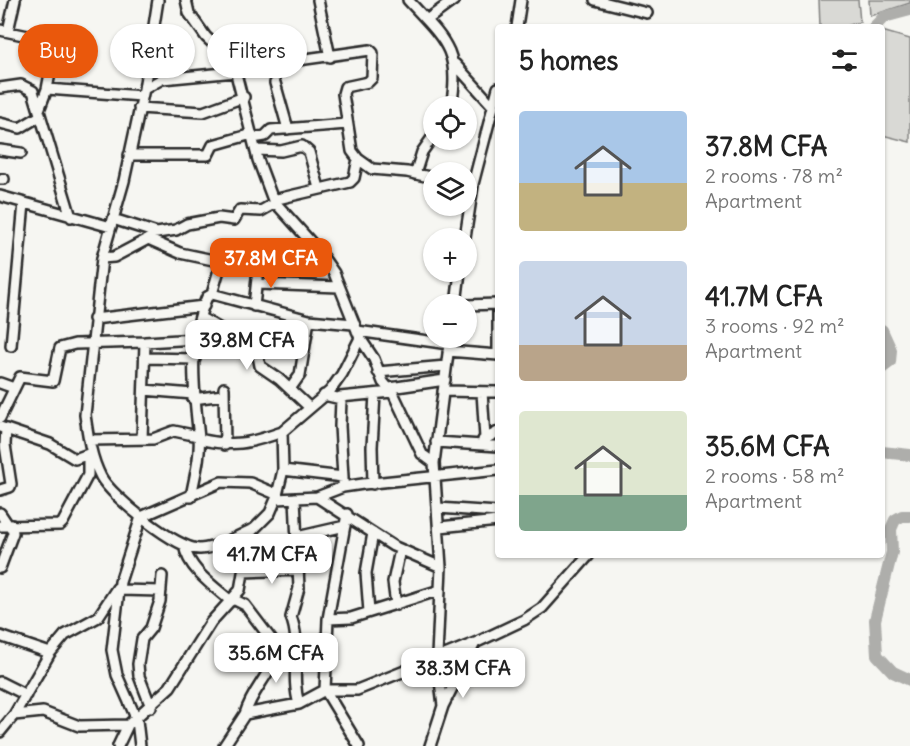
<!DOCTYPE html>
<html lang="en">
<head>
<meta charset="utf-8">
<style>
	:root { --surface:#fff; --page:#f2f2f2; --text:#222; --muted:#767676; --accent:#ea580c }
	body { margin:0; font-family:Delius,sans-serif; background:var(--page); color:var(--text); height:100vh; display:flex; flex-direction:column; font-size:22px; white-space:nowrap }
	* { box-sizing:border-box; margin:0 }
	p { font-size:20px; color:var(--muted) }
	.icon { flex:none; width:33px; height:33px; fill:none; stroke:currentColor; stroke-width:2; stroke-linecap:round; stroke-linejoin:round }
	.map { position:relative; flex:1; overflow:hidden }
	.side { position:absolute; left:495px; top:24px; width:390px; height:534px; display:flex; flex-direction:column; background:var(--surface); border-radius:6px; box-shadow:0 2px 4px #0004 }
	.side>* { flex:none }
	.banner { position:absolute; left:18px; top:24px; width:387px; height:54px; display:flex; gap:12px }
	.fabs { position:absolute; left:423px; top:96px; display:grid; gap:12px }
	.fabs a { display:grid; place-items:center; width:54px; height:54px; border-radius:50%; background:var(--surface); box-shadow:0 2px 4px #0004; font-size:30px }
	.price { position:absolute; translate:-50% -51px; padding:0 14px; border-radius:12px; background:#fff; color:#222; font-size:20px; line-height:39px; filter:drop-shadow(0 2px 3px #0008) }
	.price::after { content:''; position:absolute; left:50%; top:36px; width:18px; height:14px; margin-left:-9px; background:inherit; clip-path:polygon(0 0,100% 0,50% 100%) }
	.price.on { background:var(--accent); color:#fff }
	ul { padding:0; list-style:none }
	li { display:flex; align-items:center; gap:18px; height:150px; padding:0 24px }
	li span { display:grid; place-items:center; flex:none; width:168px; height:120px; border-radius:6px; color:#555 }
	li>.icon { margin-inline-start:auto }
	span .icon { width:72px; height:72px; fill:#fffc; stroke-width:1 }
	li b { font-size:26px }
	h2 { display:flex; justify-content:space-between; align-items:center; height:72px; padding:0 24px; font-size:26px }
	.tag { padding:0 21px; border-radius:27px; background:var(--surface); box-shadow:0 2px 4px #0004; font-size:21px; line-height:54px }
	.tag.on { background:var(--accent); color:#fff }
	.map>svg:first-child { display:block }
	.green { fill:#d9d9d5; stroke:#828280; stroke-width:1.5 }
	.lines { fill:none; stroke-linecap:round; stroke-linejoin:round }
	.river { stroke:#aeaeab; stroke-width:12 }
	.minor-casing { stroke:#2b2b2b; stroke-width:14 }
	.minor { stroke:#f6f6f2; stroke-width:9 }
</style>
</head>
<body>
<div class="map">
<svg width="910" height="746" viewBox="0 0 910 746">
	<rect width="100%" height="100%" fill="#f6f6f2"/>
	<filter id="ink" filterUnits="userSpaceOnUse"><feTurbulence type="fractalNoise" baseFrequency=".0167" numOctaves="2"/><feDisplacementMap in="SourceGraphic" scale="12" xChannelSelector="R" yChannelSelector="G"/><feConvolveMatrix kernelMatrix="1 2 1 2 8 2 1 2 1" color-interpolation-filters="sRGB"/></filter>
	<g filter="url(#ink)">
		<path class="green" d="M819 0H858L860 22 843 27H820Z
			M869 0H910V3L870 16Z
			M882 31 910 39V142L882 135Z"/>
		<g class="lines">
			<path class="river" d="M874 27 884 17 910 10
				M882 330 891 350 890 362 882 368
				M882 452 910 455
				M910 516H902L895 520 891 529 892 552 875 620 877 655 893 672 910 680"/>
			<g class="minor-casing">
				<path id="minor" d="M158 0 144 89 124 181 102 258 85 415C88 436 91 458 101 477 112 497 177 550 200 549 217 548 236 537 251 530
					M186 0 189 13 206 37 233 62 258 160 273 200 318 250 334 273 360 338 374 359 383 382 394 395 422 454 434 463
					M318 0 330 57
					M408 0C443 38 462 51 451 106
					M595 0 647 13
					M428 19 454 0
					M517 27 521 0
					M0 30 56 42 47 89
					M8 31 15 0
					M455 64 492 105
					M234 69 370 50 373 53 372 78 368 82 345 87 343 94 352 151 358 159 372 169 407 172 434 178
					M275 83 288 129
					M0 88 21 85 33 91 71 217
					M144 89 162 79 235 72
					M139 108 203 112 244 97
					M39 110 47 89 142 96
					M0 123 20 128 40 116
					M253 138 265 136 271 130 347 124
					M0 150 21 153
					M256 150 281 151 302 146 309 152 319 188
					M129 155H208L213 145 252 134
					M415 174 422 152 434 135
					M0 179H4
					M473 184 498 88
					M0 196 111 227
					M273 200 350 182 354 178 358 159
					M113 219 157 233 176 230 187 224 219 218 234 220 240 210 261 211 275 203
					M465 238 473 186 468 183
					M102 258 114 257 148 239 180 253 218 261 221 263 212 294
					M258 284 339 287
					M456 304 460 272
					M498 304V351
					M466 305 498 304
					M254 306 258 269
					M201 318 247 344 256 345 260 366 279 379 309 407
					M94 319 204 306
					M357 331 449 344
					M145 342 196 339
					M11 346 24 203
					M448 351 498 355
					M145 358 195 359
					M378 372 446 366
					M0 383 14 388
					M224 388 225 445
					M390 388 445 380
					M290 389 300 375 309 320
					M144 390 193 394
					M443 391 498 392
					M482 392 485 438
					M324 395 341 399 340 426 343 477
					M340 397 392 392
					M193 399 223 395
					M0 418 20 377 53 381 60 348 75 344 145 342 142 439
					M0 427 50 444 75 459 91 453
					M199 439C234 447 248 444 282 432
					M89 440 153 439 174 431 198 436
					M483 440 498 432
					M436 442 498 446
					M283 470 343 477V482
					M373 484 372 447 375 394
					M0 490 10 487 11 484 5 445 6 429
					M191 497C194 478 201 457 199 438 194 392 187 341 207 297L212 294 309 320 353 324
					M317 497 393 546 441 567
					M295 498 299 588 291 617C302 644 290 675 299 704
					M276 499 317 497 343 487 363 484 498 470
					M438 508 498 512
					M0 513 8 525
					M347 514 328 619 325 690 359 746
					M0 526 60 525 63 522 88 475V456
					M440 527 498 521
					M297 537 345 526
					M184 545C188 569 213 586 231 601
					M0 568 13 533 12 525
					M243 572 300 570
					M120 590 161 591
					M233 599 245 605 277 647C273 674 253 687 245 714
					M396 605 393 582 400 550
					M369 612 366 573 373 533
					M328 619 351 618 440 590
					M0 636 50 653
					M0 682 26 695
					M443 706 437 656 441 567 434 463 450 338
					M151 707 139 676 138 664 142 639 151 628 160 601 162 576
					M14 715 43 712 79 726 128 725 170 687 211 622 240 590 250 533 270 513 276 499 283 470 282 432 330 391 342 374 360 338
					M0 732 14 715 50 653 65 635 98 617 117 588
					M118 746 128 725
					M140 746 137 720 117 675 112 650 120 582 141 517 221 482 250 483 276 494
					M224 746 245 714 299 704 325 690H357L475 643 524 620 542 608 589 555
					M430 746 443 706 475 643"/>
			</g>
			<use href="#minor" class="minor"/>
		</g>
	</g>
</svg>
<div class="fabs">
<a><svg class="icon" aria-label="locate" viewBox="0 0 24 24"><circle cx="12" cy="12" r="6"/><path d="M12 2v4M12 18v4M2 12h4M18 12h4"/></svg></a>
<a><svg class="icon" aria-label="layers" viewBox="0 0 24 24"><path d="M12 4l9 5-9 5-9-5zM3 14l9 5 9-5"/></svg></a>
<a>+</a>
<a>−</a>
</div>
<b class="price on" style="left:271px;top:289px">37.8M CFA</b>
<b class="price" style="left:247px;top:371px">39.8M CFA</b>
<b class="price" style="left:272px;top:585px">41.7M CFA</b>
<b class="price" style="left:276px;top:684px">35.6M CFA</b>
<b class="price" style="left:463px;top:699px">38.3M CFA</b>
<div class="banner">
<a class="tag on">Buy</a>
<a class="tag">Rent</a>
<a class="tag">Filters</a>
</div>
<section class="side">
<h2>5 homes<svg class="icon" aria-label="filters" viewBox="0 0 24 24"><path d="M4 7h16M4 17h16"/><circle cx="9" cy="7" r="2"/><circle cx="15" cy="17" r="2"/></svg></h2>
<ul>
<li><span style="background:linear-gradient(#a9c7e8 60%,#c2b280 0)"><svg class="icon" aria-label="home" viewBox="0 0 24 24"><path d="M3 11l9-7 9 7M6 9v11h12V9"/></svg></span><div><b>37.8M CFA</b><p>2 rooms · 78 m²</p><p>Apartment</p></div></li>
<li><span style="background:linear-gradient(#c9d6e8 70%,#b9a48a 0)"><svg class="icon" aria-label="home" viewBox="0 0 24 24"><path d="M3 11l9-7 9 7M6 9v11h12V9"/></svg></span><div><b>41.7M CFA</b><p>3 rooms · 92 m²</p><p>Apartment</p></div></li>
<li><span style="background:linear-gradient(#dfe7d0 70%,#7fa58c 0)"><svg class="icon" aria-label="home" viewBox="0 0 24 24"><path d="M3 11l9-7 9 7M6 9v11h12V9"/></svg></span><div><b>35.6M CFA</b><p>2 rooms · 58 m²</p><p>Apartment</p></div></li>
</ul>
</section>
</div>
</body>
</html>
